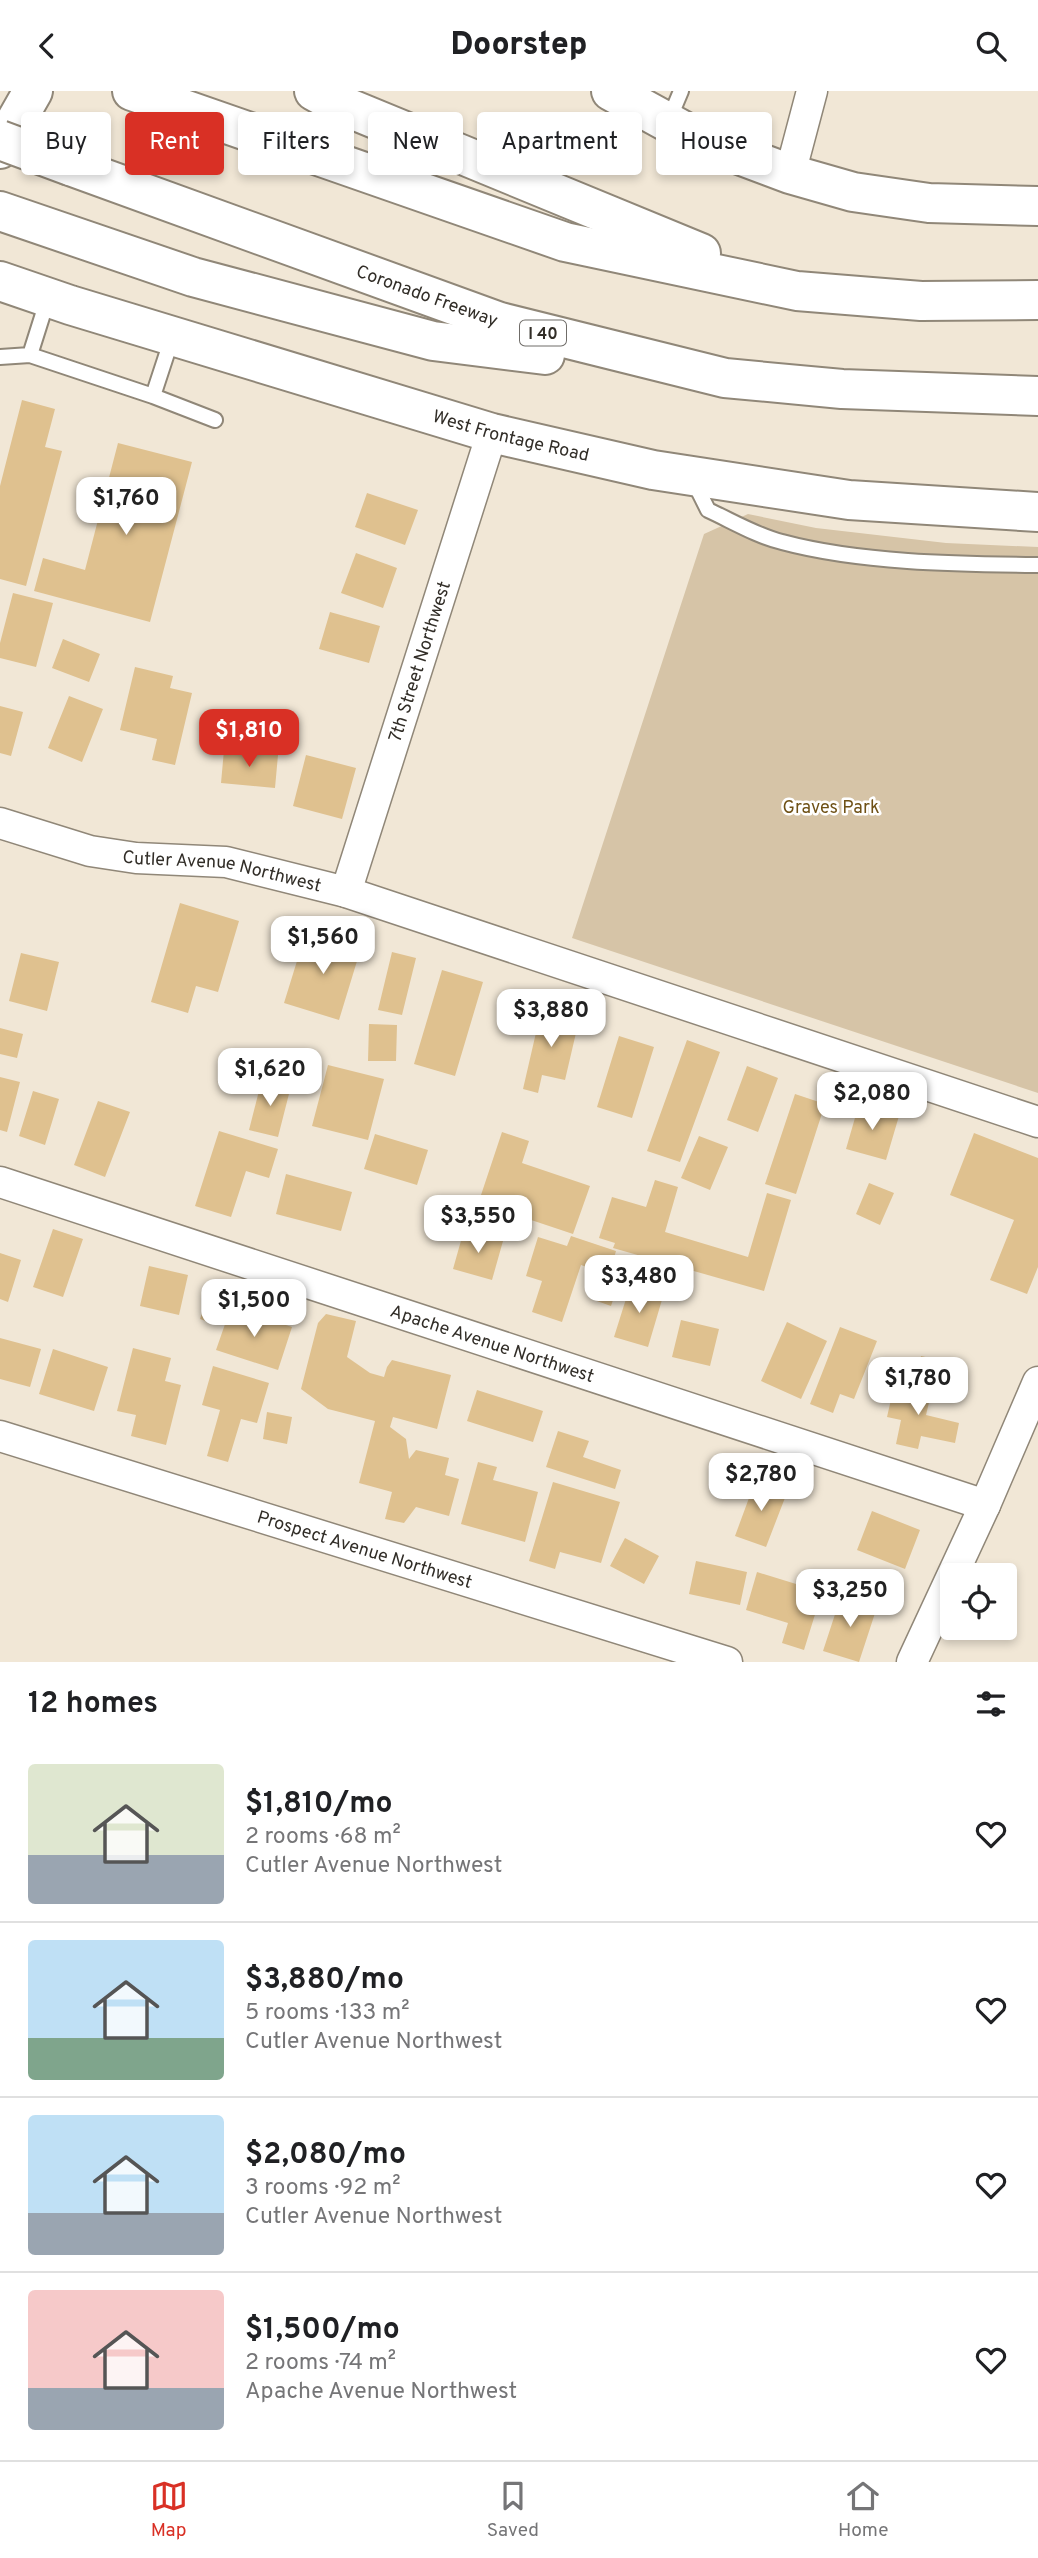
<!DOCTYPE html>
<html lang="en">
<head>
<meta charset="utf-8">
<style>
	:root { --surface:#fff; --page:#f2f2f2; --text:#202124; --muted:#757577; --line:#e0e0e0; --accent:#d93025 }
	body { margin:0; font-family:Overpass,sans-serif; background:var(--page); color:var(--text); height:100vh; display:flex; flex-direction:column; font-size:26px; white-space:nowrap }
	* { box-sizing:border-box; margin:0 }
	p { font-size:23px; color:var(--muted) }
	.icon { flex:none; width:38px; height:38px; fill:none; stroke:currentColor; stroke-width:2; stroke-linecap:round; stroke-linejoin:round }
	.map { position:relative; height:1571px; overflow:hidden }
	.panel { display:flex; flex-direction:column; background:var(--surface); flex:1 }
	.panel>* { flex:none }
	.banner { position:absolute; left:21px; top:21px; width:998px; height:63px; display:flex; gap:14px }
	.tools { position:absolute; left:940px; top:1472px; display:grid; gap:14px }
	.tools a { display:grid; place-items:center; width:77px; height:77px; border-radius:7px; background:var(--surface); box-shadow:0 4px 10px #0003; font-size:35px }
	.price { position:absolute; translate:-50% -60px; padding:0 16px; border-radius:14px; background:#fff; color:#222; font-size:23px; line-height:46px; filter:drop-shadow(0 2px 4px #0008) }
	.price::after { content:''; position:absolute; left:50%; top:42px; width:21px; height:16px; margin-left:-10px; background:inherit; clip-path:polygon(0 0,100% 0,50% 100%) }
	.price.active { background:var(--accent); color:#fff }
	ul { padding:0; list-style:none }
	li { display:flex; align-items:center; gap:21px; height:175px; padding:0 28px }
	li+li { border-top:2px solid var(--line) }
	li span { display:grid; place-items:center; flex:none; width:196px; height:140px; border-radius:7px; color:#555 }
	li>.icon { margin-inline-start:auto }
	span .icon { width:84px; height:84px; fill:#fffc; stroke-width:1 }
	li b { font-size:30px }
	h2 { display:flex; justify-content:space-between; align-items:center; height:84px; padding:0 28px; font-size:30px }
	.pill { padding:0 24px; border-radius:7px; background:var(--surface); box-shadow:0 4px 10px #0003; font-size:24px; line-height:63px }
	.pill.active { background:var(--accent); color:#fff }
	header { display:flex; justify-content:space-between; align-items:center; height:91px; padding:0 28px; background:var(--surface); font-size:32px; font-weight:800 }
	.menu { display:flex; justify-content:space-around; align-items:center; height:98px; border-top:2px solid var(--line); background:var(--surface); font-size:19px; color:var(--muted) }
	.menu a { display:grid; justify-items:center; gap:4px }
	.menu .active { color:var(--accent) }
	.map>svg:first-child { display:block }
	.green { fill:#d6c4a7 }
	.building { fill:#dfc18f }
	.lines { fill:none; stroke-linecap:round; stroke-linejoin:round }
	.service-casing { stroke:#908778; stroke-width:18 }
	.minor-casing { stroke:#908778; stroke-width:33 }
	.secondary-casing { stroke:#908778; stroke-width:42 }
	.motorway-casing { stroke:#908778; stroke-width:42 }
	.service { stroke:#fff; stroke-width:14 }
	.minor { stroke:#fff; stroke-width:30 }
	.secondary { stroke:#fff; stroke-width:38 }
	.motorway { stroke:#fff; stroke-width:38 }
	.motorway-bridge-casing { stroke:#908778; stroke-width:42; stroke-linecap:butt }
	.motorway-bridge { stroke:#fff; stroke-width:38 }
	.labels { text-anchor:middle; stroke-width:5; stroke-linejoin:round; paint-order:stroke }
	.shield { fill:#fff; stroke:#6f6c68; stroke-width:2 }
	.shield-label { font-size:16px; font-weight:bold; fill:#312d27 }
	.street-label { font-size:18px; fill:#312d27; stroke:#fff }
	.park-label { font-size:18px; fill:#6f5116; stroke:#fff }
</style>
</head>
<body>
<header><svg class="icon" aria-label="back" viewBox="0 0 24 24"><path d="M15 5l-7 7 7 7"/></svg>Doorstep<svg class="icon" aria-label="search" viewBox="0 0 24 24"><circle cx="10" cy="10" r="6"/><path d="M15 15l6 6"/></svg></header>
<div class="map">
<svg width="1038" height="1571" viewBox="0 0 1038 1571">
	<rect width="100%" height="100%" fill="#f1e7d6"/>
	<path class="green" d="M748 423 816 437 946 452 1038 456V1002L572 847 704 443Z"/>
	<path class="building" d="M22 309 55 318 45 356 62 360 26 495 0 488V395Z
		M118 352 192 371 150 531 34 500 43 467 85 479Z
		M367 402 418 419 405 454 355 436Z
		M356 462 397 477 383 517 341 502Z
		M13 502 53 512 36 576 0 567V552Z
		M330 521 380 535 369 572 319 558Z
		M63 548 100 563 89 591 52 577Z
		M135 576 173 585 170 597 192 602 175 674 152 669 157 648 120 639Z
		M69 605 103 618 82 671 48 657Z
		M0 615 23 621 11 665 0 662Z
		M224 659 278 664 275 697 221 692Z
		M306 664 356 677 342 728 293 715Z
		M180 812 239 830 218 901 196 895 188 922 151 911Z
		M306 841 361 857 339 929 284 912Z
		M392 861 416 867 402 924 378 919Z
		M21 862 59 871 47 920 9 910Z
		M442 879 483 891 455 985 414 973Z
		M541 920 579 929 565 989 542 984 538 1002 523 998Z
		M369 933 397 934 396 970H368Z
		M0 937 23 943 17 967 0 963Z
		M619 945 654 956 632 1027 597 1016Z
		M687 949 720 961 680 1071 647 1060Z
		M328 974 384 988 368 1049 312 1035Z
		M747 975 778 987 758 1041 727 1029Z
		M0 986 20 991 7 1041 0 1039Z
		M262 988 291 995 278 1046 249 1039Z
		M33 1000 59 1008 45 1054 19 1045Z
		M795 1003 825 1013 796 1103 765 1093Z
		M98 1010 130 1021 105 1086 74 1074Z
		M859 1013 899 1025 886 1069 846 1058Z
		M219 1040 278 1058 269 1087 246 1080 231 1126 195 1115Z
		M502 1041 529 1050 522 1072 590 1095 573 1143 498 1118 493 1131 474 1125Z
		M974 1042 1038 1067V1176L1027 1203 990 1189 1014 1129 950 1104Z
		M375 1043 428 1059 417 1094 364 1078Z
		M699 1045 728 1056 710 1099 681 1087Z
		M286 1083 352 1101 341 1140 276 1123Z
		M655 1089 678 1096 665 1141 748 1166 767 1102 791 1109 764 1200 613 1157 615 1152 599 1147 612 1106 646 1116Z
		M869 1092 894 1102 880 1134 856 1123Z
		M53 1138 83 1148 63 1206 33 1196Z
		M464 1139 503 1150 492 1189 453 1178Z
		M571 1145 616 1160 609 1184 620 1188 611 1215 594 1209 604 1182 581 1174 562 1231 532 1221 542 1190 526 1185 538 1146 567 1155Z
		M0 1162 21 1169 8 1211 0 1208Z
		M149 1175 188 1184 179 1224 140 1215Z
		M631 1192 664 1202 648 1256 614 1246Z
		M211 1194 225 1199 214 1233 200 1228Z
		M231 1216 292 1236 278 1279 216 1259Z
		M326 1223 356 1230 347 1266 370 1282 384 1286 387 1276 392 1269 451 1284 437 1338 393 1326 390 1336 406 1348 409 1368 416 1359 449 1367 445 1384 459 1388 449 1425 416 1416 404 1432 385 1428 392 1401 359 1392 375 1330 328 1318 301 1298 318 1232Z
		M681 1229 719 1238 710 1275 672 1266Z
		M787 1231 827 1250 801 1308 761 1290Z
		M840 1236 877 1250 854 1308 840 1303 833 1322 810 1313Z
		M0 1247 41 1258 30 1296 0 1288Z
		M133 1257 171 1267 165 1290 181 1294 166 1354 131 1345 136 1324 117 1320Z
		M53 1258 108 1276 94 1320 39 1303Z
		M921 1265 952 1272 947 1295 916 1288Z
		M213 1275 269 1292 257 1332 241 1328 228 1371 207 1365 220 1319 202 1314Z
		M895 1291 932 1299 926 1324 959 1332 955 1352 921 1345 918 1358 896 1353 901 1329 887 1326Z
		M477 1299 543 1320 533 1351 467 1330Z
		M267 1321 292 1326 287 1353 263 1348Z
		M558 1340 589 1350 583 1366 621 1379 615 1398 546 1376Z
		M478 1371 497 1376 493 1389 538 1401 525 1451 461 1433Z
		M756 1388 788 1399 766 1456 735 1445Z
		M553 1391 620 1411 601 1472 560 1461 555 1478 529 1470Z
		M872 1420 920 1439 905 1478 857 1459Z
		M625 1447 659 1465 644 1493 610 1475Z
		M696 1470 747 1481 740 1514 689 1503Z
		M757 1481 822 1501 804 1559 782 1552 788 1532 746 1519Z
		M841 1505 877 1516 859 1571 823 1560Z"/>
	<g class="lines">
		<g class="service-casing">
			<path id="service" d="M668 31 681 0
				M30 264 48 207
				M0 266 30 264 153 305 215 329
				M153 305 172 247
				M694 391 708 419C732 430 757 445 782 451 860 472 957 473 1038 474"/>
		</g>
		<g class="minor-casing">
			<g id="minor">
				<path d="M790 83 812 0"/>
				<path id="s1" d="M0 732 90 760 136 767 226 771 346 801 1038 1031"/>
				<path id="s2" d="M346 801 492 342"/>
				<path id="s3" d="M0 1091 985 1414"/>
				<path id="s4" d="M0 1345 727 1571"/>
				<path d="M912 1571 985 1414 1038 1291"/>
			</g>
		</g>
		<g class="secondary-casing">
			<g id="secondary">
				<path d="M611 0 702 50 790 83 853 101 929 112 1038 115"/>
				<path d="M0 58 33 0"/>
				<path id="s5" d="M0 190 70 214 492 342 653 379 849 409 1038 421"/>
			</g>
		</g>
		<g class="motorway-casing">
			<g id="motorway">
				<path d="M132 0 565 151 797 200 921 210 1038 209"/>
				<path d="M314 0 334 11 701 162"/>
				<path id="s6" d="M70 75 500 231 725 287 842 298 1038 305"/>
				<path d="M0 120 193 186 433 250 545 264"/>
			</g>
		</g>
		<use href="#service" class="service"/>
		<use href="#minor" class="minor"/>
		<use href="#secondary" class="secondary"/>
		<use href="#motorway" class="motorway"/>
		<g class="motorway-bridge-casing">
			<path id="motorway-bridge" d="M0 49 70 75"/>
		</g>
		<use href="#motorway-bridge" class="motorway-bridge"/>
	</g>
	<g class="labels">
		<rect class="shield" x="520" y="229.5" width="46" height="25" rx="5"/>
		<g class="shield-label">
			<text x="543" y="248">I 40</text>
		</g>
		<g class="street-label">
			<text dy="6" stroke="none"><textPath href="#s6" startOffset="380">Coronado Freeway</textPath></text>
			<text dy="6" stroke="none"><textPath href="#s5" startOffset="534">West Frontage Road</textPath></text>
			<text dy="6" stroke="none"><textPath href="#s2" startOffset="242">7th Street Northwest</textPath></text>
			<text dy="6" stroke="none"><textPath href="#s1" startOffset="228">Cutler Avenue Northwest</textPath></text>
			<text dy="6" stroke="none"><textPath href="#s3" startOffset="518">Apache Avenue Northwest</textPath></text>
			<text dy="6" stroke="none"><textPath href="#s4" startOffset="382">Prospect Avenue Northwest</textPath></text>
		</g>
		<g class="park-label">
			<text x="831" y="722">Graves Park</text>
		</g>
	</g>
</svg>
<div class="tools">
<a><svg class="icon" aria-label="locate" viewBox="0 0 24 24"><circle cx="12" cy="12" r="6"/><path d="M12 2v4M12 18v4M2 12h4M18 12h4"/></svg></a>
</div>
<b class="price" style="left:126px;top:446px">$1,760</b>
<b class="price active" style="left:249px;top:678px">$1,810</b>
<b class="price" style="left:323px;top:885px">$1,560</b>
<b class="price" style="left:551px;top:958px">$3,880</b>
<b class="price" style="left:270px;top:1017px">$1,620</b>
<b class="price" style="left:872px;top:1041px">$2,080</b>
<b class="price" style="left:478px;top:1164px">$3,550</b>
<b class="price" style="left:639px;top:1224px">$3,480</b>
<b class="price" style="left:254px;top:1248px">$1,500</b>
<b class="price" style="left:918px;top:1326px">$1,780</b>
<b class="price" style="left:761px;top:1422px">$2,780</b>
<b class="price" style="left:850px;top:1538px">$3,250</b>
<div class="banner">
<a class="pill">Buy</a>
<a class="pill active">Rent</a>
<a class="pill">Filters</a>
<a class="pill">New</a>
<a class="pill">Apartment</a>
<a class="pill">House</a>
</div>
</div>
<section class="panel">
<h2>12 homes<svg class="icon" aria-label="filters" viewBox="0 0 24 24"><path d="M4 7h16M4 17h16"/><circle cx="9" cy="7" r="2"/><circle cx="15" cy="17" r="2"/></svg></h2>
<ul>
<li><span style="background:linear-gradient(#dfe7d0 65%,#9aa5b1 0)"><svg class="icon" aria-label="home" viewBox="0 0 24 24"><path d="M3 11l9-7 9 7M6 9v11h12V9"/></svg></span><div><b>$1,810/mo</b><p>2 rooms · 68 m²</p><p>Cutler Avenue Northwest</p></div><svg class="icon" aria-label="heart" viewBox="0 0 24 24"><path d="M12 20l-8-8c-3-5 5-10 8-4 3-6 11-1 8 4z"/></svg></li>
<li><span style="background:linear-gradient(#bfe0f5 70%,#7fa58c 0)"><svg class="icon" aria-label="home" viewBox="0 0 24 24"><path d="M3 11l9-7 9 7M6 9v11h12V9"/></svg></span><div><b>$3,880/mo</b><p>5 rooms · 133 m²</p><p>Cutler Avenue Northwest</p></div><svg class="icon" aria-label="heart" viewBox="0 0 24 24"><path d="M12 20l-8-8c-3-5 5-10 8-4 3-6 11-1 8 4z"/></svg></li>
<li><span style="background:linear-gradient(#bfe0f5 70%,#9aa5b1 0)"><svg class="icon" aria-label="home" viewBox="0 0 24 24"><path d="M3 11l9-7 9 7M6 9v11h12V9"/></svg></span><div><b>$2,080/mo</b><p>3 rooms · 92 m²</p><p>Cutler Avenue Northwest</p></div><svg class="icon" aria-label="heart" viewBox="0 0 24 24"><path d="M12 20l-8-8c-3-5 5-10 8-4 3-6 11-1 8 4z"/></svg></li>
<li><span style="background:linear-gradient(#f6c9c9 70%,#9aa5b1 0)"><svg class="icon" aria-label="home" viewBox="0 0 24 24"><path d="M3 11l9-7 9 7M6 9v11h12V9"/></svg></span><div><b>$1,500/mo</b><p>2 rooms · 74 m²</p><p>Apache Avenue Northwest</p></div><svg class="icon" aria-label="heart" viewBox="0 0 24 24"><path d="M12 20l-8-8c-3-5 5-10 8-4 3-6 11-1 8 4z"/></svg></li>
</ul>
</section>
<nav class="menu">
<a class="active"><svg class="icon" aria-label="map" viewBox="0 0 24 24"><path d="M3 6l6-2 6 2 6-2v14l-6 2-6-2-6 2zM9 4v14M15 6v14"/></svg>Map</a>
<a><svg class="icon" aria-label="saved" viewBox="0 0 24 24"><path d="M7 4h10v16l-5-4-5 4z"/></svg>Saved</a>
<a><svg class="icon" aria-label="home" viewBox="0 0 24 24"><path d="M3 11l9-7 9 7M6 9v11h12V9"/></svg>Home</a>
</nav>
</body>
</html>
